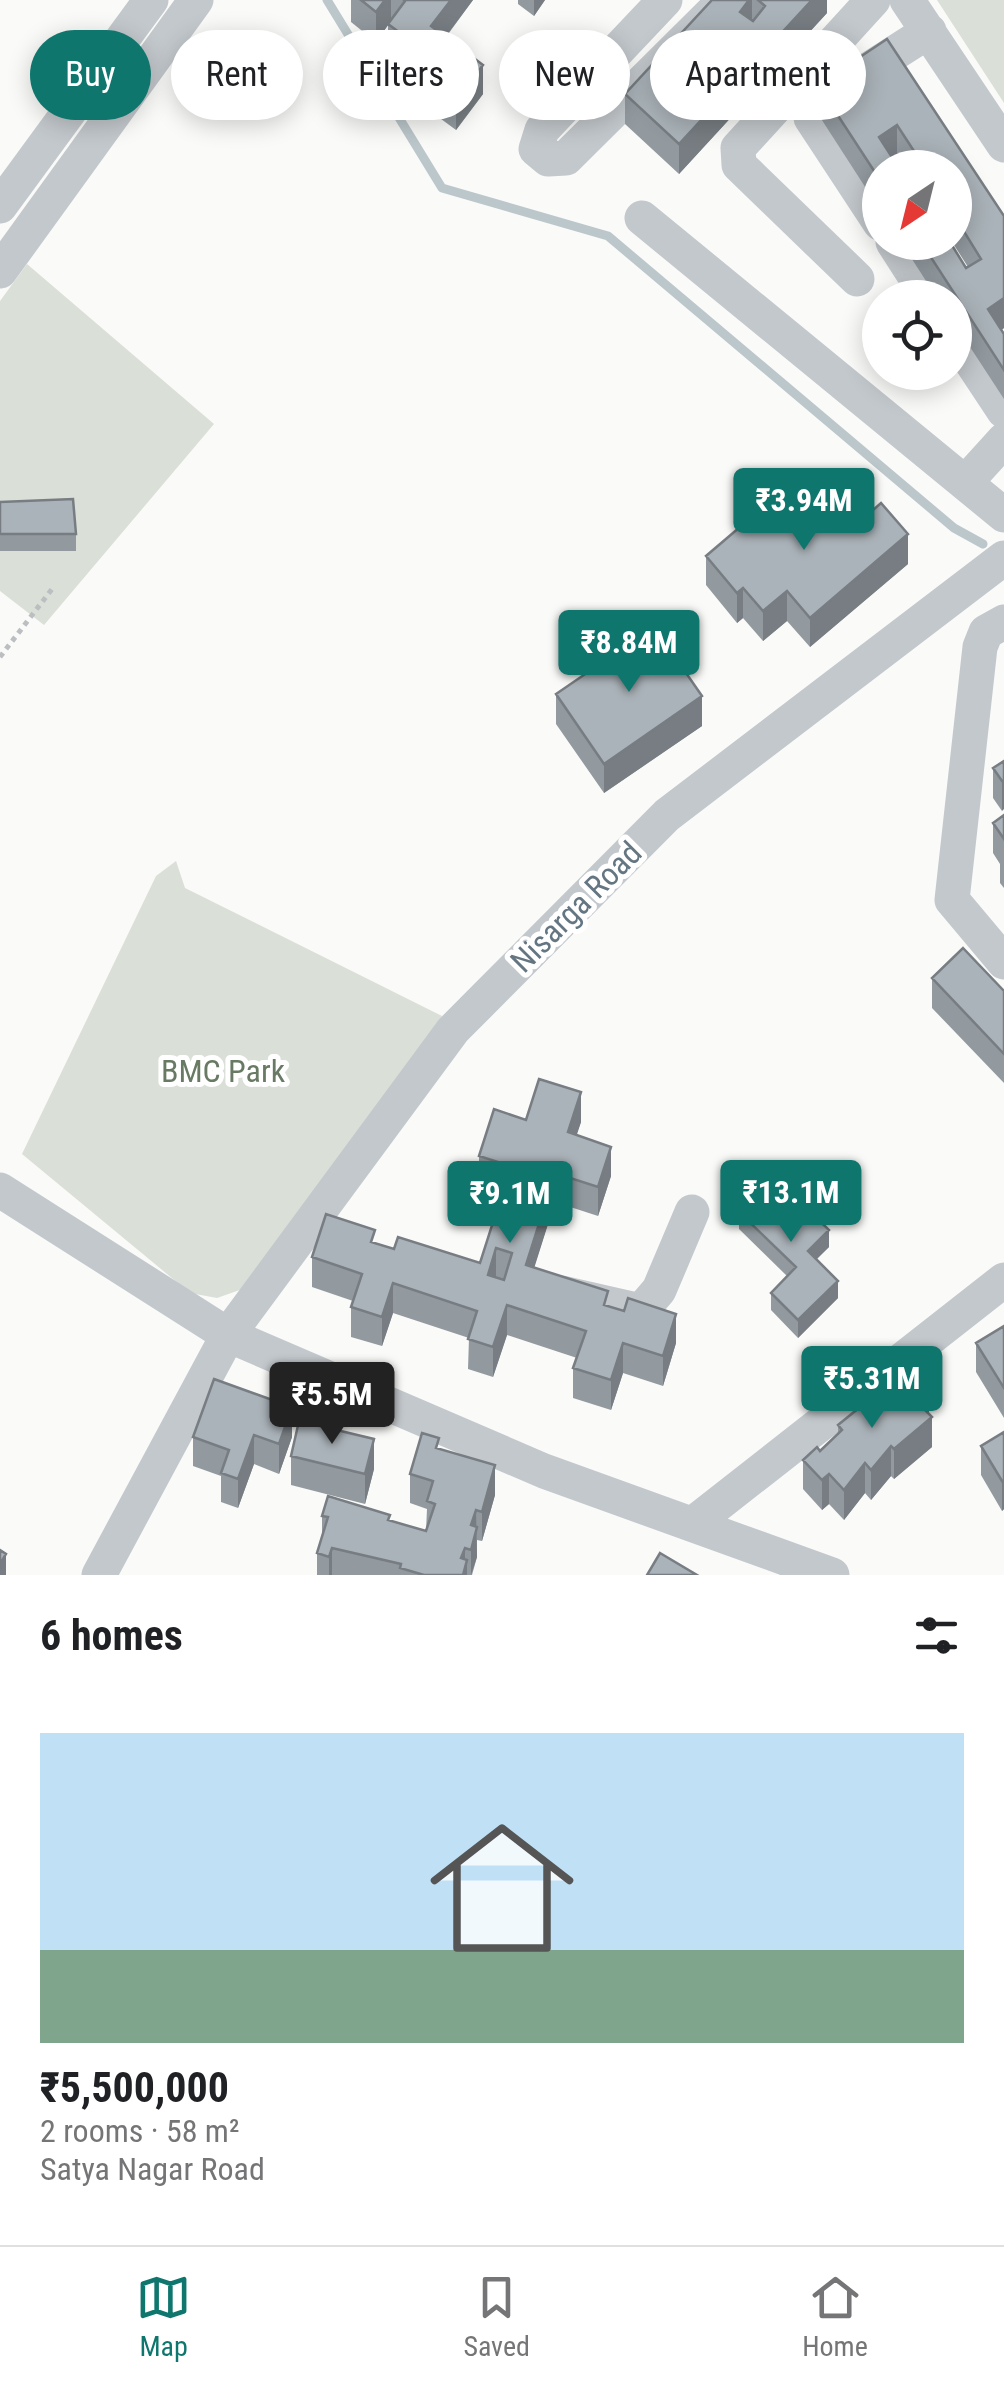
<!DOCTYPE html>
<html lang="en">
<head>
<meta charset="utf-8">
<style>
	:root { --surface:#fff; --page:#f2f2f2; --text:#202124; --muted:#757577; --line:#e0e0e0; --accent:#0f766e }
	body { margin:0; font-family:"Roboto Condensed",sans-serif; background:var(--page); color:var(--text); height:100vh; display:flex; flex-direction:column; font-size:38px; white-space:nowrap }
	* { box-sizing:border-box; margin:0 }
	p { font-size:32px; color:var(--muted) }
	.icon { flex:none; width:55px; height:55px; fill:none; stroke:currentColor; stroke-width:2; stroke-linecap:round; stroke-linejoin:round }
	.map { position:relative; height:1575px; overflow:hidden }
	.side { display:flex; flex-direction:column; background:var(--surface); flex:1 }
	.side>* { flex:none }
	.guide { position:absolute; left:30px; top:30px; width:945px; height:90px; display:flex; gap:20px }
	.needle { width:65px; rotate:215deg }
	.controls { position:absolute; left:862px; top:150px; display:grid; gap:20px }
	.controls a { display:grid; place-items:center; width:110px; height:110px; border-radius:50%; background:var(--surface); box-shadow:0 5px 25px #0003; font-size:50px }
	.price { position:absolute; translate:-50% -85px; padding:0 22px; border-radius:10px; background:var(--accent); color:#fff; font-size:32px; line-height:65px; filter:drop-shadow(0 2px 5px #0008) }
	.price::after { content:''; position:absolute; left:50%; top:60px; width:30px; height:22px; margin-left:-15px; background:inherit; clip-path:polygon(0 0,100% 0,50% 100%) }
	.price.current { background:#222; color:#fff }
	ul { padding:0; list-style:none }
	li { display:grid; align-content:center; gap:20px; height:530px; padding:0 40px }
	li+li { border-top:2px solid var(--line) }
	li span { display:grid; place-items:center; height:310px; border-radius:0px; color:#555 }
	li>.icon { margin-inline-start:auto }
	span .icon { width:180px; height:180px; fill:#fffc; stroke-width:1 }
	li b { font-size:42px }
	h2 { display:flex; justify-content:space-between; align-items:center; height:120px; padding:0 40px; font-size:42px }
	.tag { padding:0 35px; border-radius:45px; background:var(--surface); box-shadow:0 5px 25px #0003; font-size:35px; line-height:90px }
	.tag.current { background:var(--accent); color:#fff }
	.menu { display:flex; justify-content:space-around; align-items:center; height:140px; border-top:2px solid var(--line); background:var(--surface); font-size:28px; color:var(--muted) }
	.menu a { display:grid; justify-items:center; gap:5px }
	.menu .current { color:var(--accent) }
	.map>svg:first-child { display:block }
	.green { fill:#dadfd7 }
	.lines { fill:none; stroke-linecap:round; stroke-linejoin:round }
	.stream { stroke:#bbc7cb; stroke-width:9 }
	.path { stroke:#bbbfc2; stroke-width:5; stroke-dasharray:5 5; stroke-linecap:butt }
	.minor { stroke:#c3c8cc; stroke-width:35 }
	.wall { fill:#929a9f; fill-rule:evenodd }
	.shaded-wall { fill:#777d82 }
	.building { fill:#aab3b9; stroke:#777d82; stroke-width:2.5; fill-rule:evenodd }
	.labels { text-anchor:middle; stroke-width:10; stroke-linejoin:round; paint-order:stroke }
	.street-label { font-size:32px; fill:#657683; stroke:#fff }
	.park-label { font-size:32px; fill:#687a64; stroke:#fff }
</style>
</head>
<body>
<div class="map">
<svg width="1004" height="1575" viewBox="0 0 1004 1575">
	<rect width="100%" height="100%" fill="#fafaf8"/>
	<path class="green" d="M937 0H1004V103Z
		M27 264 214 424 44 625 0 591V301Z
		M176 861 185 888 442 1016 251 1286 217 1298 190 1293 22 1154 156 876Z"/>
	<g class="lines">
		<path class="stream" d="M327 0 442 188 608 236 954 528 983 544"/>
		<path class="path" d="M0 657 52 589"/>
		<path class="minor" d="M665 0 542 130 536 149 548 159 566 158 725 0
			M907 0 1004 145
			M0 206 151 0
			M642 218 1004 515
			M880 223 811 118 810 107 929 31
			M893 242 929 298
			M0 271 196 0
			M857 279 739 165 738 148 873 0
			M955 337 1004 411
			M965 483 1004 440
			M1004 622 986 632 980 647 952 900 1004 962
			M0 1190 228 1335 544 1471 832 1575
			M562 1293 641 1311 659 1290 692 1212
			M694 1523 1004 1280
			M99 1575 228 1335 453 1030 667 815 1004 558"/>
	</g>
	<path class="wall" d="M351 0H473L446 37 483 94 456 130 395 85V59L388 54V25L376 42 351 22Z
		M518 0H545L534 16 518 4Z
		M712 0H827V13L679 174 625 124V94Z
		M887 39 1004 216V328L1001 330 1004 334V399L955 324V298H937L901 242H955V168H906L897 155 880 168V210L818 114V85ZM954 245 968 267 966 268 952 246Z
		M0 502 76 534V551H0Z
		M864 518 908 564 810 647 787 621 763 641 743 618 737 623 706 585V556L806 537Z
		M556 694 702 726 604 793 556 724Z
		M1004 761 1002 811 993 798V768Z
		M1004 815V888L1000 883V864L993 853V823Z
		M932 978 1004 991V1083L932 1008Z
		M526 1120 581 1122 576 1135 611 1176 598 1216 555 1202 534 1267 676 1343 663 1386 623 1373 611 1410 573 1398V1368L577 1358 507 1335 493 1377 468 1369 469 1338 393 1313 382 1346 351 1337V1307L353 1301 312 1287V1257L375 1243 394 1249 480 1263 502 1193 479 1185V1156Z
		M739 1212 829 1247 816 1259 838 1298 798 1338 771 1310V1293L787 1276 739 1229Z
		M1004 1326V1418L976 1372V1343Z
		M214 1379 292 1437 279 1474 254 1464 238 1508 221 1502V1476L193 1466V1437Z
		M929 1414 932 1447 894 1479 891 1476 871 1500 865 1493 844 1520 829 1504 822 1510 803 1489V1460L820 1451 838 1434V1425Z
		M1004 1432V1509L1002 1511 981 1475V1446Z
		M439 1448 495 1495 482 1541 477 1540V1557L472 1575H317V1553L322 1536V1516L390 1520 426 1531 427 1509 410 1503V1474Z
		M291 1456 374 1469 365 1504 291 1485Z"/>
	<path class="shaded-wall" d="M385 0H391V21L376 42V12Z
		M451 0H473L431 56V26Z
		M534 0H545L534 16Z
		M749 0H752V26L740 12Z
		M812 0H827V13L679 174V144Z
		M706 52V81L692 69Z
		M483 65V94L456 130V100Z
		M897 125V155L879 166V137Z
		M1004 298V328L988 339V309Z
		M806 522V551L797 529Z
		M908 534V564L810 647V618Z
		M743 588V618L737 623V593Z
		M787 591V621L763 641V611Z
		M702 696V726L604 793V764Z
		M1004 780V809L1002 811V781Z
		M581 1092V1122L568 1162V1132Z
		M611 1147V1176L598 1216V1187Z
		M555 1173V1202L526 1294V1265Z
		M829 1230V1247L808 1268V1251Z
		M496 1248V1278L488 1275Z
		M838 1281V1298L798 1338V1320Z
		M393 1283V1313L382 1346V1317Z
		M507 1305V1335L493 1377V1347Z
		M676 1314V1343L663 1386V1356Z
		M623 1343V1373L611 1410V1380Z
		M929 1392V1420L932 1417V1447L894 1479V1449L918 1403Z
		M292 1407V1437L279 1474V1444Z
		M254 1435V1464L238 1508V1479Z
		M374 1439V1469L365 1504V1474Z
		M891 1446V1476L871 1500V1470Z
		M865 1463V1493L844 1520V1490Z
		M495 1465V1495L482 1541V1512Z
		M829 1474V1504L822 1510V1480Z
		M1004 1480V1509L1002 1511V1481Z
		M476 1510 477 1557 471 1575V1525Z
		M332 1548V1575H329V1557Z
		M465 1548V1570L467 1560V1575H461V1558Z
		M6 1554V1575H0V1564Z"/>
	<path class="building" d="M361 0H385L376 12Z
		M404 0H451L431 26 483 65 456 100 395 55 407 38 388 24 405 1Z
		M712 0H749L740 12 753 21 765 6 758 0H812L679 144 625 94ZM706 52 717 60 703 78 692 69Z
		M887 39 1004 216V298L988 309 1004 334V370L921 242H950L966 268 981 259 955 217V168H925L897 125 879 137 899 168H880V180L818 85Z
		M781 492 806 522 797 529 805 538 850 502 864 518 881 503 908 534 810 618 787 591 763 611 743 588 737 593 706 556Z
		M73 499 76 534H0V502Z
		M654 627 702 696 604 764 556 694Z
		M1004 761V780L1002 781 993 768Z
		M1004 815V839L993 823Z
		M963 948 1004 991V1054L932 978Z
		M539 1079 581 1092 568 1132 611 1147 598 1187 555 1173 526 1265 608 1291 604 1305 624 1311 628 1298 676 1314 663 1356 623 1343 611 1380 573 1368 586 1331 507 1305 493 1347 468 1339 477 1311 393 1283 382 1317 351 1307 362 1274 312 1257 326 1214 375 1230 371 1242 394 1249 398 1237 480 1263 511 1166 479 1156 494 1109 526 1120ZM496 1248 512 1253 504 1280 488 1275Z
		M774 1176 829 1230 808 1251 838 1281 798 1320 771 1293 796 1267 739 1212Z
		M1004 1326V1388L976 1343Z
		M907 1369 929 1392 918 1403 932 1417 894 1449 891 1446 871 1470 865 1463 844 1490 829 1474 822 1480 803 1460 817 1447 820 1451 842 1430 838 1425Z
		M214 1379 292 1407 279 1444 254 1435 238 1479 221 1473 229 1450 193 1437Z
		M299 1421 374 1439 365 1474 291 1456Z
		M1004 1432V1480L1002 1481 981 1446Z
		M422 1433 439 1438 436 1448 495 1465 482 1512 476 1510 471 1525 477 1527 471 1550 465 1548 461 1558 467 1560 463 1575H424L400 1568 401 1564 332 1548 329 1557 317 1553 328 1517 322 1516 328 1496 390 1515 388 1520 426 1531 435 1504 427 1501 433 1481 410 1474Z
		M0 1550 6 1554 0 1564Z
		M660 1553 697 1575H647Z"/>
	<g class="labels">
		<g class="street-label">
			<text transform="translate(576 907) rotate(-45)" y="11">Nisarga Road</text>
		</g>
		<g class="park-label">
			<text x="223" y="1082">BMC Park</text>
		</g>
	</g>
</svg>
<div class="controls">
<a><svg class="needle" viewBox="-14 -14 28 28"><path d="M0-13l5 13h-10z" fill="#e53935"/><path d="M0 13l5-13h-10z" fill="#757577"/></svg></a>
<a><svg class="icon" aria-label="locate" viewBox="0 0 24 24"><circle cx="12" cy="12" r="6"/><path d="M12 2v4M12 18v4M2 12h4M18 12h4"/></svg></a>
</div>
<b class="price" style="left:804px;top:553px">₹3.94M</b>
<b class="price" style="left:629px;top:695px">₹8.84M</b>
<b class="price" style="left:791px;top:1245px">₹13.1M</b>
<b class="price" style="left:510px;top:1246px">₹9.1M</b>
<b class="price" style="left:872px;top:1431px">₹5.31M</b>
<b class="price current" style="left:332px;top:1447px">₹5.5M</b>
<div class="guide">
<a class="tag current">Buy</a>
<a class="tag">Rent</a>
<a class="tag">Filters</a>
<a class="tag">New</a>
<a class="tag">Apartment</a>
</div>
</div>
<section class="side">
<h2>6 homes<svg class="icon" aria-label="filters" viewBox="0 0 24 24"><path d="M4 7h16M4 17h16"/><circle cx="9" cy="7" r="2"/><circle cx="15" cy="17" r="2"/></svg></h2>
<ul>
<li><span style="background:linear-gradient(#bfe0f5 70%,#7fa58c 0)"><svg class="icon" aria-label="home" viewBox="0 0 24 24"><path d="M3 11l9-7 9 7M6 9v11h12V9"/></svg></span><div><b>₹5,500,000</b><p>2 rooms · 58 m²</p><p>Satya Nagar Road</p></div></li>
</ul>
</section>
<nav class="menu">
<a class="current"><svg class="icon" aria-label="map" viewBox="0 0 24 24"><path d="M3 6l6-2 6 2 6-2v14l-6 2-6-2-6 2zM9 4v14M15 6v14"/></svg>Map</a>
<a><svg class="icon" aria-label="saved" viewBox="0 0 24 24"><path d="M7 4h10v16l-5-4-5 4z"/></svg>Saved</a>
<a><svg class="icon" aria-label="home" viewBox="0 0 24 24"><path d="M3 11l9-7 9 7M6 9v11h12V9"/></svg>Home</a>
</nav>
</body>
</html>
